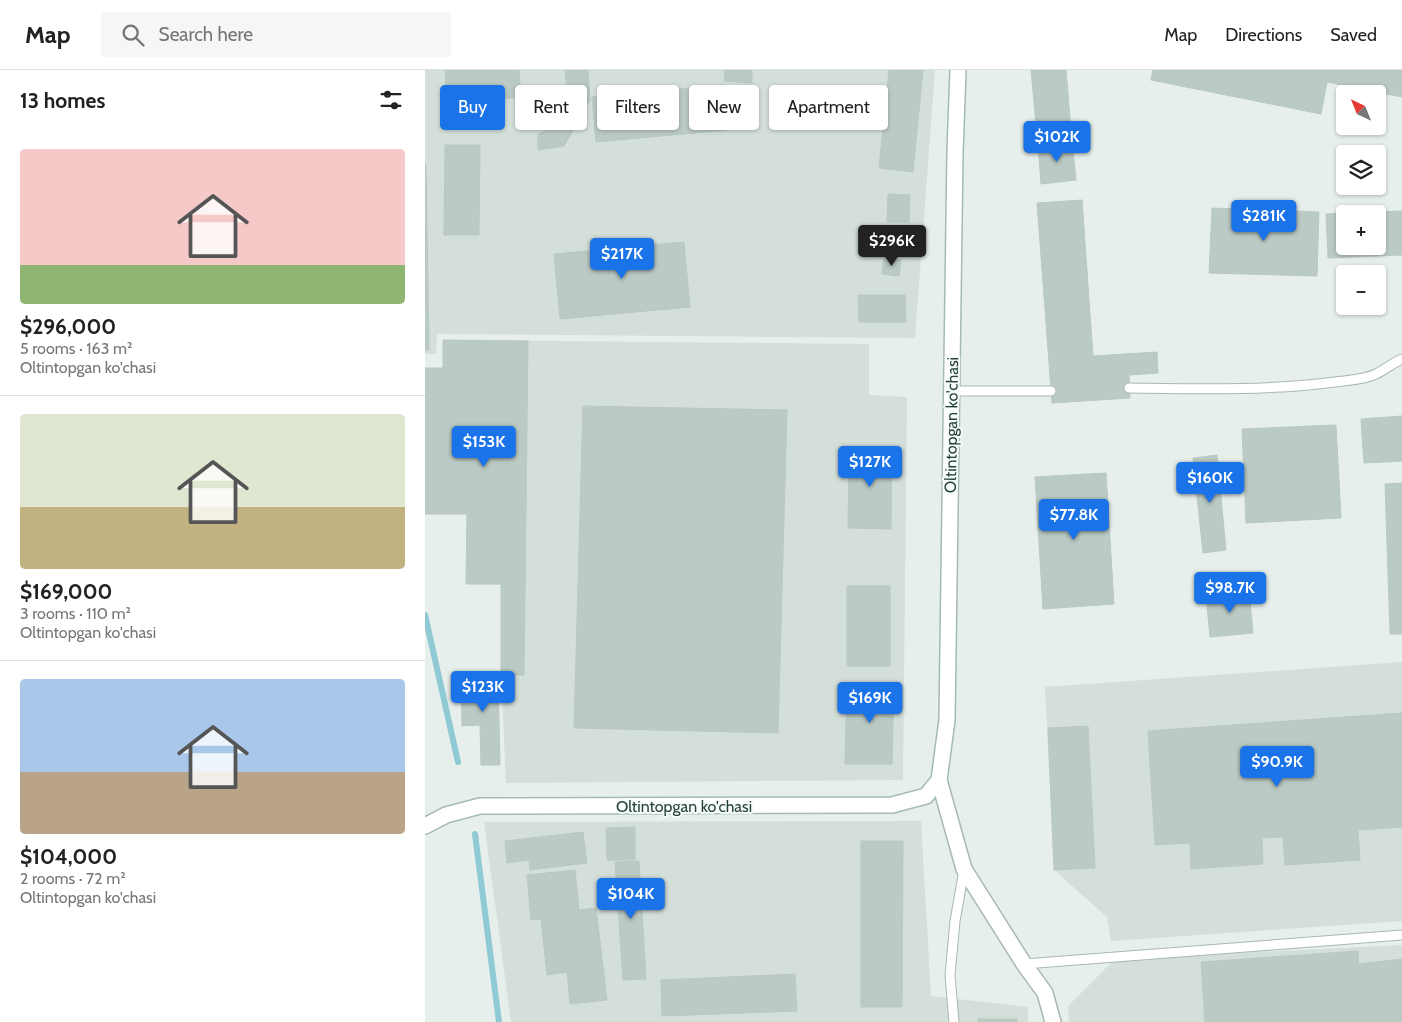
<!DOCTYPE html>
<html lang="en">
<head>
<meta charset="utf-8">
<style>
	:root { --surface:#fff; --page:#f6f6f6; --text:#222; --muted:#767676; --line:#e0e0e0; --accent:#1a73e8 }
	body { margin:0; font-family:Cabin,sans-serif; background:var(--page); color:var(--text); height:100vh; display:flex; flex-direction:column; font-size:19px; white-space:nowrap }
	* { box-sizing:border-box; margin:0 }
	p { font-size:16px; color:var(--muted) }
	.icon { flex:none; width:28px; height:28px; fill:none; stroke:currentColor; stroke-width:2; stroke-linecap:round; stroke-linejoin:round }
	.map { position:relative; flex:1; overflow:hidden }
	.side { display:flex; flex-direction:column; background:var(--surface); width:425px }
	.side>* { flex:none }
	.top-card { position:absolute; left:15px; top:15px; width:475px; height:45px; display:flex; gap:10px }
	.needle { width:32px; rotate:317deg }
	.tools { position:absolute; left:911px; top:15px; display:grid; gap:10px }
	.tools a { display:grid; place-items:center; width:50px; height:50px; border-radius:5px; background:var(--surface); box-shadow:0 1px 4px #0004; font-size:25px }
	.price { position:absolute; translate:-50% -42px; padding:0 11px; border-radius:5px; background:var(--accent); color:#fff; font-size:16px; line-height:32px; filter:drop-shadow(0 1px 2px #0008) }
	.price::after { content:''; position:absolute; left:50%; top:30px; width:15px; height:11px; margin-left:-8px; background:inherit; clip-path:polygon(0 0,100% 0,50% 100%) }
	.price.selected { background:#222; color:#fff }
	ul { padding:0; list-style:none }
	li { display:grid; align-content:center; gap:10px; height:265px; padding:0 20px }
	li+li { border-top:1px solid var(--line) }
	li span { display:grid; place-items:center; height:155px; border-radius:5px; color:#555 }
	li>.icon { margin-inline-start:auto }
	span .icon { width:90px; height:90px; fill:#fffc; stroke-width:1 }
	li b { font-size:21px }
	h2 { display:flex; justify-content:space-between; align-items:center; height:60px; padding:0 20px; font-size:21px }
	.tag { padding:0 18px; border-radius:5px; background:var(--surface); box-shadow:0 1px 4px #0004; font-size:18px; line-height:45px }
	.tag.selected { background:var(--accent); color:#fff }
	header { display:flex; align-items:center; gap:30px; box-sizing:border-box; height:70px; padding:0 25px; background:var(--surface); border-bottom:1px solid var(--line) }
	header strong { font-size:24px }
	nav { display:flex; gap:28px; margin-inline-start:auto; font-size:18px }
	.search { width:350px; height:45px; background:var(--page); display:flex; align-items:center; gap:12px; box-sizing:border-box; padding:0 18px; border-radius:5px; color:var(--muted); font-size:19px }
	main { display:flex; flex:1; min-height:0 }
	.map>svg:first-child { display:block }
	.built { fill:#d4dfda }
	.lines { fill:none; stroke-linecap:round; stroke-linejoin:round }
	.stream { stroke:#8ec9d4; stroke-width:6 }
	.building { fill:#bbcac4; stroke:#b8c9c2; fill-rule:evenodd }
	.lane-casing { stroke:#a8b8b2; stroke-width:11 }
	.street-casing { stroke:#a8b8b2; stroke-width:18 }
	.secondary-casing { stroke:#a4bbb3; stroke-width:18 }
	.lane { stroke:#fff; stroke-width:9 }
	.street { stroke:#fff; stroke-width:15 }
	.secondary { stroke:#fff; stroke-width:15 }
	.labels { text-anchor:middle; stroke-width:4; stroke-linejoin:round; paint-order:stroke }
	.street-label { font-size:16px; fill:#24423a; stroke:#f7fbf9 }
</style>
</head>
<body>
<header>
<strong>Map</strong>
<div class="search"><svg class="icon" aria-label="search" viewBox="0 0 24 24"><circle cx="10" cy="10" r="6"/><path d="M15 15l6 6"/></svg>Search here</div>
<nav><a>Map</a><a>Directions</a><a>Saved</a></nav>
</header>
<main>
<section class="side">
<h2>13 homes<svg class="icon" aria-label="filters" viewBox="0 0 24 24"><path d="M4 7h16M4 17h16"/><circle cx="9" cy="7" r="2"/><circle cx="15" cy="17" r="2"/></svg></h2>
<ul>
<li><span style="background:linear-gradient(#f6c9c9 75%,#8fb573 0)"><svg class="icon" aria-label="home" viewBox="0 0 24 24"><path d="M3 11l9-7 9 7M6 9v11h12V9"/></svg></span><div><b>$296,000</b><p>5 rooms · 163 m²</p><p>Oltintopgan ko'chasi</p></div></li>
<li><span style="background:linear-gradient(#dfe7d0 60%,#c2b280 0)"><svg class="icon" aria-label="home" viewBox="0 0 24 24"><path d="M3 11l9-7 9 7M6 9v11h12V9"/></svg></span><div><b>$169,000</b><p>3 rooms · 110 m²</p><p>Oltintopgan ko'chasi</p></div></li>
<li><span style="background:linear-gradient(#a9c7e8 60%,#b9a48a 0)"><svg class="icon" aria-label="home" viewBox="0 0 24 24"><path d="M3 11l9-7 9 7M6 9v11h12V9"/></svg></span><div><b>$104,000</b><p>2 rooms · 72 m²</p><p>Oltintopgan ko'chasi</p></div></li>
</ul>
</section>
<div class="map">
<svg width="977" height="952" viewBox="0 0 977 952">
	<rect width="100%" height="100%" fill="#e6efeb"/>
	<path class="built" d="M0 0H510L490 268 12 264 11 284H0Z
		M18 270 444 274V325L482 327 478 710 81 713 76 605V515L41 514 42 444H0L18 298Z
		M977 592V851L686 871 682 847 629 800 620 617Z
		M496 751 506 926 603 937V952H86L59 752Z
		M977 875V952H644L643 936 690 889Z"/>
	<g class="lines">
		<path class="stream" d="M0 545 33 692
			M50 764 74 952"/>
	</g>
	<path class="building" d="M20 0H51L54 34 23 38Z
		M51 0H94L96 26 54 34Z
		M140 0H163L165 30 139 76 113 80V64L121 61 143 30Z
		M300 0H327V13L299 11Z
		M464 0H498L488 102 454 98Z
		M606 0H641L647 72 613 75Z
		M728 0H977V27L902 12 896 44 726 10Z
		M298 15 302 60 171 72 167 27Z
		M647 72 651 110 616 114 613 75Z
		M20 75H55L54 165H19Z
		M0 94H1L4 280H0Z
		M463 124 485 125 484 152H462Z
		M657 130 668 286 732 282 733 303 704 305 705 328 627 333 612 133Z
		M787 138 894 142 892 206 784 203Z
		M977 141V185L903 188 901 144ZM920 144H952V176H920Z
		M259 172 265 237 135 249 129 184Z
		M459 188 476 190 474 206 457 204Z
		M433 225H480L481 252H434Z
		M18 270 103 271 99 605H76V514H41L42 444H0V298H18Z
		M158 336 362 340 353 663 149 658Z
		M977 346V391L939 393 936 349Z
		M911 355 916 448 821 453 817 359Z
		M424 377H467L466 459 423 458Z
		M792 385 801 480 778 483 768 388Z
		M681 403 689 534 618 539 610 407Z
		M977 413V564H965L960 414Z
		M422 516H465V596H422Z
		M824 520 828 563 785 567 781 525Z
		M73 605 75 695H56L55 655 37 656 36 606Z
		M422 613H469L467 694H420Z
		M977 643V757L933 760 935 790 860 795 858 767 837 768 838 794 766 799 765 773 730 775 723 661Z
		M663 656 670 798 629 800 623 658Z
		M210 757V790H182L181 758Z
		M158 762 162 793 105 800 104 790 82 793 80 771Z
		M436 771H478L477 937H436Z
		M214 791 221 909 198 910 190 792Z
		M150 800 154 840 171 838 182 930 145 934 142 902 122 905 116 849 106 850 102 805Z
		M933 881 937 952H780L776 892Z
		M977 889V952H937L933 894Z
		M370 904 372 941 237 946 236 910Z
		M553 949H592V952H553Z"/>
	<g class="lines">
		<g class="lane-casing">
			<path id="lane" d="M704 318C772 319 842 321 910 312 923 310 939 310 951 304 960 300 967 293 977 289
				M527 321H626
				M599 894 977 865
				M529 952 525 905 530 851 539 800"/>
		</g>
		<g class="street-casing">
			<path id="street" d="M514 710 539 799 599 894 620 923 628 952"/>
		</g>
		<g class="secondary-casing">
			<path id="secondary" d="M0 756 21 745 55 736 467 735 501 726 514 710 522 650 530 82 533 0"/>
		</g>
		<use href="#lane" class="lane"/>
		<use href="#street" class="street"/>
		<use href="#secondary" class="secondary"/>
	</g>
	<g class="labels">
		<g class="street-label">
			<text transform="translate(526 355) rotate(-89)" y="6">Oltintopgan ko'chasi</text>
			<text x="259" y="742">Oltintopgan ko'chasi</text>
		</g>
	</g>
</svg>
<div class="tools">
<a><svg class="needle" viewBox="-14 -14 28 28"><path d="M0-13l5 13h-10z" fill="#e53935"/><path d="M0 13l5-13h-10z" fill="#767676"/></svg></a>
<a><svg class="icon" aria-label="layers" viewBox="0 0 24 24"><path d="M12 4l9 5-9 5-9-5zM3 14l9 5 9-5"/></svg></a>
<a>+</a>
<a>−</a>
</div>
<b class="price" style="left:632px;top:93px">$102K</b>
<b class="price" style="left:839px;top:172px">$281K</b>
<b class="price selected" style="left:467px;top:197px">$296K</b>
<b class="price" style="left:197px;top:210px">$217K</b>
<b class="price" style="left:59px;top:398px">$153K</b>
<b class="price" style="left:445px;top:418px">$127K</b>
<b class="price" style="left:785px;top:434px">$160K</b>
<b class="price" style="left:649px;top:471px">$77.8K</b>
<b class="price" style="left:805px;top:544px">$98.7K</b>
<b class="price" style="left:58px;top:643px">$123K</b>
<b class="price" style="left:445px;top:654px">$169K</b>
<b class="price" style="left:852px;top:718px">$90.9K</b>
<b class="price" style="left:206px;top:850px">$104K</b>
<div class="top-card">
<a class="tag selected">Buy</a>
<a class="tag">Rent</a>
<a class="tag">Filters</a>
<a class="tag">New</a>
<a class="tag">Apartment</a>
</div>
</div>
</main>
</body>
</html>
